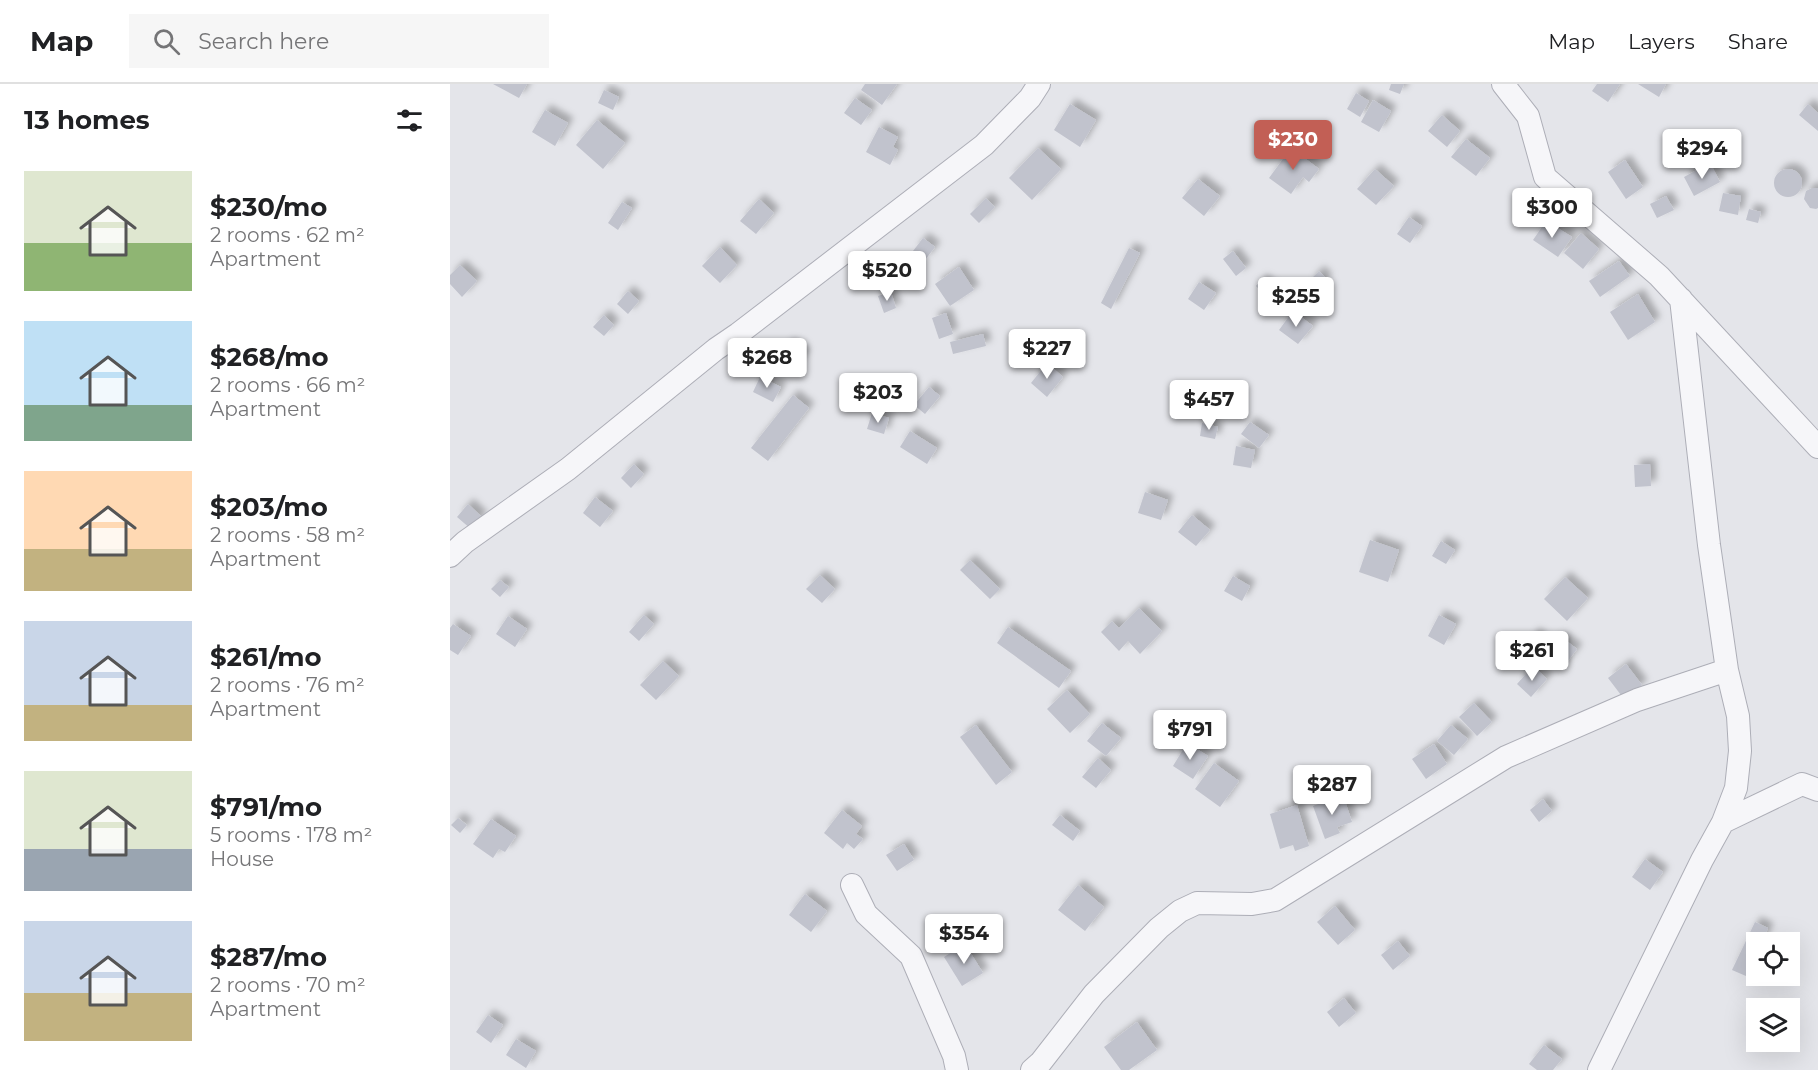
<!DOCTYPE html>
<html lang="en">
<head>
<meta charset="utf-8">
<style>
	:root { --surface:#fff; --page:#f6f6f6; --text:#202124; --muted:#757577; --line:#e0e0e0; --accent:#c25f55 }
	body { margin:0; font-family:Montserrat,sans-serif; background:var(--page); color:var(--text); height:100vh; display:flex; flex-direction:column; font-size:22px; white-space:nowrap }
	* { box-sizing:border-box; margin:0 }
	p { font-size:20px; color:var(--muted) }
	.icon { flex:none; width:33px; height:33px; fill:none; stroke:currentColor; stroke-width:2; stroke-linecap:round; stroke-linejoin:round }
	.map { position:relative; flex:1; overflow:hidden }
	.panel { display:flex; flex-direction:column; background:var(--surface); width:450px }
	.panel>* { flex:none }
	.controls { position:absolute; left:1296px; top:848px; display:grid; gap:12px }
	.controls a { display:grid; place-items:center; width:54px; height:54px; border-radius:0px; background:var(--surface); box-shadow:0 6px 24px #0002; font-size:30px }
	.price { position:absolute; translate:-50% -51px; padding:0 14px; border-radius:6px; background:#fff; color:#222; font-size:20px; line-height:39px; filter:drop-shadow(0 2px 3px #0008) }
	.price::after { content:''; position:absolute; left:50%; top:36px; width:18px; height:14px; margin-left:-9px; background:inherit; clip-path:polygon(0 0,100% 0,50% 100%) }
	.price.selected { background:var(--accent); color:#fff }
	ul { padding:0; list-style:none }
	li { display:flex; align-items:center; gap:18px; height:150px; padding:0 24px }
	li span { display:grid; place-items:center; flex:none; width:168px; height:120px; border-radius:0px; color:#555 }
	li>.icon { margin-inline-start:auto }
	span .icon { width:72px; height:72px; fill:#fffc; stroke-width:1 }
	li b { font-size:26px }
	h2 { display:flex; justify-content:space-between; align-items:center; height:72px; padding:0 24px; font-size:26px }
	header { display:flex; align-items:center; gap:36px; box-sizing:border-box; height:84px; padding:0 30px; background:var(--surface); border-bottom:2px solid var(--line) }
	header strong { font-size:28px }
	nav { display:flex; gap:33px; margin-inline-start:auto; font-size:21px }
	.search { width:420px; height:54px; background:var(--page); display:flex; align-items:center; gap:15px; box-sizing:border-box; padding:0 21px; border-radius:0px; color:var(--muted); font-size:22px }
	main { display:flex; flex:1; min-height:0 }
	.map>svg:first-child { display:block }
	.building { fill:#c1c3cd; filter:url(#shadow) }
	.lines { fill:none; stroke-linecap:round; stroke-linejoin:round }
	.minor-casing { stroke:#adaeb7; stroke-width:24 }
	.minor { stroke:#f6f6f9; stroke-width:22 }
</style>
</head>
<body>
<header>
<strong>Map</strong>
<div class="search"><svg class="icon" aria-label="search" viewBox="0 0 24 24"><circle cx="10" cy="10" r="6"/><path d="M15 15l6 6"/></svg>Search here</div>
<nav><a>Map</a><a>Layers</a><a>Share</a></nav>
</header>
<main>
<section class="panel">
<h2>13 homes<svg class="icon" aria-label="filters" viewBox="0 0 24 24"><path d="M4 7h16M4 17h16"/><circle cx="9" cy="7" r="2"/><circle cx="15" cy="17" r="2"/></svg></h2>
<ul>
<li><span style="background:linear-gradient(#dfe7d0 60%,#8fb573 0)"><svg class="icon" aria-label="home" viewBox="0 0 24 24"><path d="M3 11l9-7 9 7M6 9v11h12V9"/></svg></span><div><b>$230/mo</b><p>2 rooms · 62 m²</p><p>Apartment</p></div></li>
<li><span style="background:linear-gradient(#bfe0f5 70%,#7fa58c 0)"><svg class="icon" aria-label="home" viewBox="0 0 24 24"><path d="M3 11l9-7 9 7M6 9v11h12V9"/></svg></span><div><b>$268/mo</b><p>2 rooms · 66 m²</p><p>Apartment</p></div></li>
<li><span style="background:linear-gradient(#ffd9b3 65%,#c2b280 0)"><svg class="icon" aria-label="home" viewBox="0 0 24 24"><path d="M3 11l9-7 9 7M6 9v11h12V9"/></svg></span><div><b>$203/mo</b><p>2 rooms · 58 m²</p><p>Apartment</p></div></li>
<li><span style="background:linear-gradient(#c9d6e8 70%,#c2b280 0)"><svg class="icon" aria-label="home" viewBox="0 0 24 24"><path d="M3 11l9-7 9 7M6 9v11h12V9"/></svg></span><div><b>$261/mo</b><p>2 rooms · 76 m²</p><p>Apartment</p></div></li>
<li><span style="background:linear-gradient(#dfe7d0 65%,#9aa5b1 0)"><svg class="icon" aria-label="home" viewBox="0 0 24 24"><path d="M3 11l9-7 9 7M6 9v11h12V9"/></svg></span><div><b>$791/mo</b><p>5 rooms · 178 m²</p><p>House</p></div></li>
<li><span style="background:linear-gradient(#c9d6e8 60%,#c2b280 0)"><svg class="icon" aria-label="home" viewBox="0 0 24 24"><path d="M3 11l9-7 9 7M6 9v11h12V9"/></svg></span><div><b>$287/mo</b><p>2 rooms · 70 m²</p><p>Apartment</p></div></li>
</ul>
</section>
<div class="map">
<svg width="1368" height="986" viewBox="0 0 1368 986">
	<defs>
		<filter id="shadow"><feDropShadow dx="5.5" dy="-5.5" stdDeviation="3" flood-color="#0004"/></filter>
	</defs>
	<rect width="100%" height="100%" fill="#e4e5ea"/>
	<path class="building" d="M43 0H77L69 14Z
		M415 0H447L432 21 411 6Z
		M941 0H954L950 10 939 6Z
		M1147 0H1170L1158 18 1142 7Z
		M1188 0H1216L1209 13Z
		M154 6 169 13 163 26 148 19Z
		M906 9 919 17 910 33 897 25Z
		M405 14 422 26 411 41 394 29Z
		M923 16 941 27 929 48 911 38Z
		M620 20 646 36 630 63 604 46Z
		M1358 20 1368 29V47L1349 31Z
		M95 26 118 39 105 62 82 48Z
		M992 31 1010 47 997 63 978 47Z
		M147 36 175 59 153 85 126 61Z
		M429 43 448 53 443 63 448 66 440 81 416 68Z
		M1016 55 1040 74 1026 92 1001 73Z
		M1251 57 1258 70 1247 76 1239 63Z
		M588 64 611 85 582 116 559 94Z
		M841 64 869 85 859 98 853 93 841 110 819 94Z
		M1175 76 1193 103 1176 115 1158 88Z
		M1260 79 1270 98 1244 112 1234 93Z
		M925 85 944 102 926 121 907 105Z
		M1324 99a14 14 0 1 1 28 0a14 14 0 1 1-28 0Z
		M748 95 770 112 754 132 732 114Z
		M1362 104H1368V124L1366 125 1360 124 1354 115 1356 107Z
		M1273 109 1291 112 1288 131 1269 127Z
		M1216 112 1224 126 1207 134 1200 120Z
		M536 114 545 123 529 139 520 130Z
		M309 115 324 129 306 150 290 137Z
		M172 118 182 124 168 146 158 139Z
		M1299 125 1311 128 1308 139 1296 136Z
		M959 133 972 142 960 159 947 150Z
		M1096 137 1122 153 1108 173 1083 156Z
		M1131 149 1149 165 1133 185 1114 169Z
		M473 154 485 163 475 176 463 167Z
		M270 163 287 181 270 199 252 182Z
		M679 164 690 169 661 225 651 219Z
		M783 167 796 184 786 192 773 175Z
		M1169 177 1180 192 1150 213 1139 197Z
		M10 181 27 197 12 213 0 200V191Z
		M509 183 524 206 500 222 485 200Z
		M869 187 877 195 867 206 859 197Z
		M812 195 828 210 821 217 806 202Z
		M749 198 766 209 754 226 738 215Z
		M178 207 189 217 178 230 167 220Z
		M441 208 446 224 434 229 428 212Z
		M1188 210 1205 238 1178 256 1160 228Z
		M843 227 863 242 848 260 829 246Z
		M496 229 503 250 489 255 482 234Z
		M154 231 164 241 154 252 143 243Z
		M533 250 536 262 503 270 500 258Z
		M338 259 355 270 347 282 331 271Z
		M597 279 613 293 597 313 581 299Z
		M310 293 331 303 323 318 303 308Z
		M479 303 490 312 475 330 464 321Z
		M343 311 359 324 318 377 301 364Z
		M422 329 439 334 434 350 417 345Z
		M800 338 819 351 809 364 791 350Z
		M752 339 768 343 765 355 750 352Z
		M460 347 487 364 477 380 450 363Z
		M786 362 805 366 801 384 783 381Z
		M184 380 194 390 181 404 171 394Z
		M1200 380 1201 402 1185 403 1184 381Z
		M695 408 718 416 711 436 688 429Z
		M145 413 163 427 150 443 133 429Z
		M18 420 32 433 21 445 7 433Z
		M742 431 760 446 746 462 728 448Z
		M920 456 949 466 938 498 909 488Z
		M991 457 1005 466 996 480 982 472Z
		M520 476 550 505 540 515 510 486Z
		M370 491 385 505 372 519 356 505Z
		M783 492 800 502 792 517 774 507Z
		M1115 493 1138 514 1117 537 1094 515Z
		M50 496 59 503 50 513 41 505Z
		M689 524 712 547 690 570 678 557 669 567 651 548 662 537 669 544Z
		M194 531 204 540 189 557 179 548Z
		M989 531 1006 540 994 561 978 552Z
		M58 532 77 545 65 563 46 550Z
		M3 540 21 552 8 571 0 566V544Z
		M558 543 621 587 609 604 547 559Z
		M1083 549 1091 553 1087 562 1079 558Z
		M1110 552 1127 565 1111 586 1094 572Z
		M213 577 229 592 206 616 190 601Z
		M1176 580 1192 601 1174 615 1158 594Z
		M1083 582 1097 595 1081 613 1067 600Z
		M617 606 640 630 620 649 597 625Z
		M1024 619 1042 638 1027 652 1009 633Z
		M652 639 671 654 656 672 637 657Z
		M526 641 562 688 546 701 510 653Z
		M1001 641 1018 655 1004 671 987 657Z
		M737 659 758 672 743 695 723 682Z
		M984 660 997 680 976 695 962 675Z
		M648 674 661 686 646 704 632 693Z
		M764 679 789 697 770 723 745 705Z
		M893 711 902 738 887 743 890 749 875 755 863 722Z
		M1093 715 1102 727 1089 738 1080 726Z
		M847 721 859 762 845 767 843 761 830 765 820 730Z
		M392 726 412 742 406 750 413 755 404 765 397 759 393 765 374 749Z
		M610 731 630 747 623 757 602 741Z
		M8 734 17 741 10 749 1 741Z
		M41 735 66 752 55 768 49 765 43 774 23 760Z
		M454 760 464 776 447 787 436 771Z
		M1195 775 1213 788 1200 806 1182 793Z
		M628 801 654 823 635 847 608 826Z
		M355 810 377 827 361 848 339 831Z
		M885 822 905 846 888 861 867 838Z
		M1305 838 1318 844 1312 858H1306V869L1296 892 1282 886Z
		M948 857 960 872 943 886 931 871Z
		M515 860 533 889 512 902 494 873Z
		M894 914 906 929 889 943 877 928Z
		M38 931 53 941 41 959 26 948Z
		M687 938 707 966 679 986H671L654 963Z
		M66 955 86 967 76 984 56 971Z
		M1094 961 1112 975 1103 986H1087L1079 980Z"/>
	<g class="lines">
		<g class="minor-casing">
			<path id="minor" d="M1053 0 1078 32 1095 93 1209 192 1368 363
				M0 472 15 458 118 385 266 265 288 250 534 61 580 14 589 0
				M1273 738 1352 700 1368 706
				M402 801 416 830 461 872 504 972 507 986
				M582 986 591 978 644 910 709 844 730 827 747 819 802 820 825 816 1056 673 1187 616 1277 586
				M1149 986 1252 776 1273 738 1286 704 1290 667 1288 632 1277 586 1259 461 1231 215"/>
		</g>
		<use href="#minor" class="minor"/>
	</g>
</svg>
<div class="controls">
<a><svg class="icon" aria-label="locate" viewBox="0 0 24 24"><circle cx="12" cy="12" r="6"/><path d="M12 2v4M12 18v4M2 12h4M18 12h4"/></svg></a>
<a><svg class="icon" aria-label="layers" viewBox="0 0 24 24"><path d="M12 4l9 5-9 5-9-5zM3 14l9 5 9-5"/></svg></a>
</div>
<b class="price selected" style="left:843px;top:87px">$230</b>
<b class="price" style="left:1252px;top:96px">$294</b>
<b class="price" style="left:1102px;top:155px">$300</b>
<b class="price" style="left:437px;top:218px">$520</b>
<b class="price" style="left:846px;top:244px">$255</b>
<b class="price" style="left:597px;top:296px">$227</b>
<b class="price" style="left:317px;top:305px">$268</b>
<b class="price" style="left:428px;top:340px">$203</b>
<b class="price" style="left:759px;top:347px">$457</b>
<b class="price" style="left:1082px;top:598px">$261</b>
<b class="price" style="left:740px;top:677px">$791</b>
<b class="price" style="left:882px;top:732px">$287</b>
<b class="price" style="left:514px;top:881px">$354</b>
</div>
</main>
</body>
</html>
